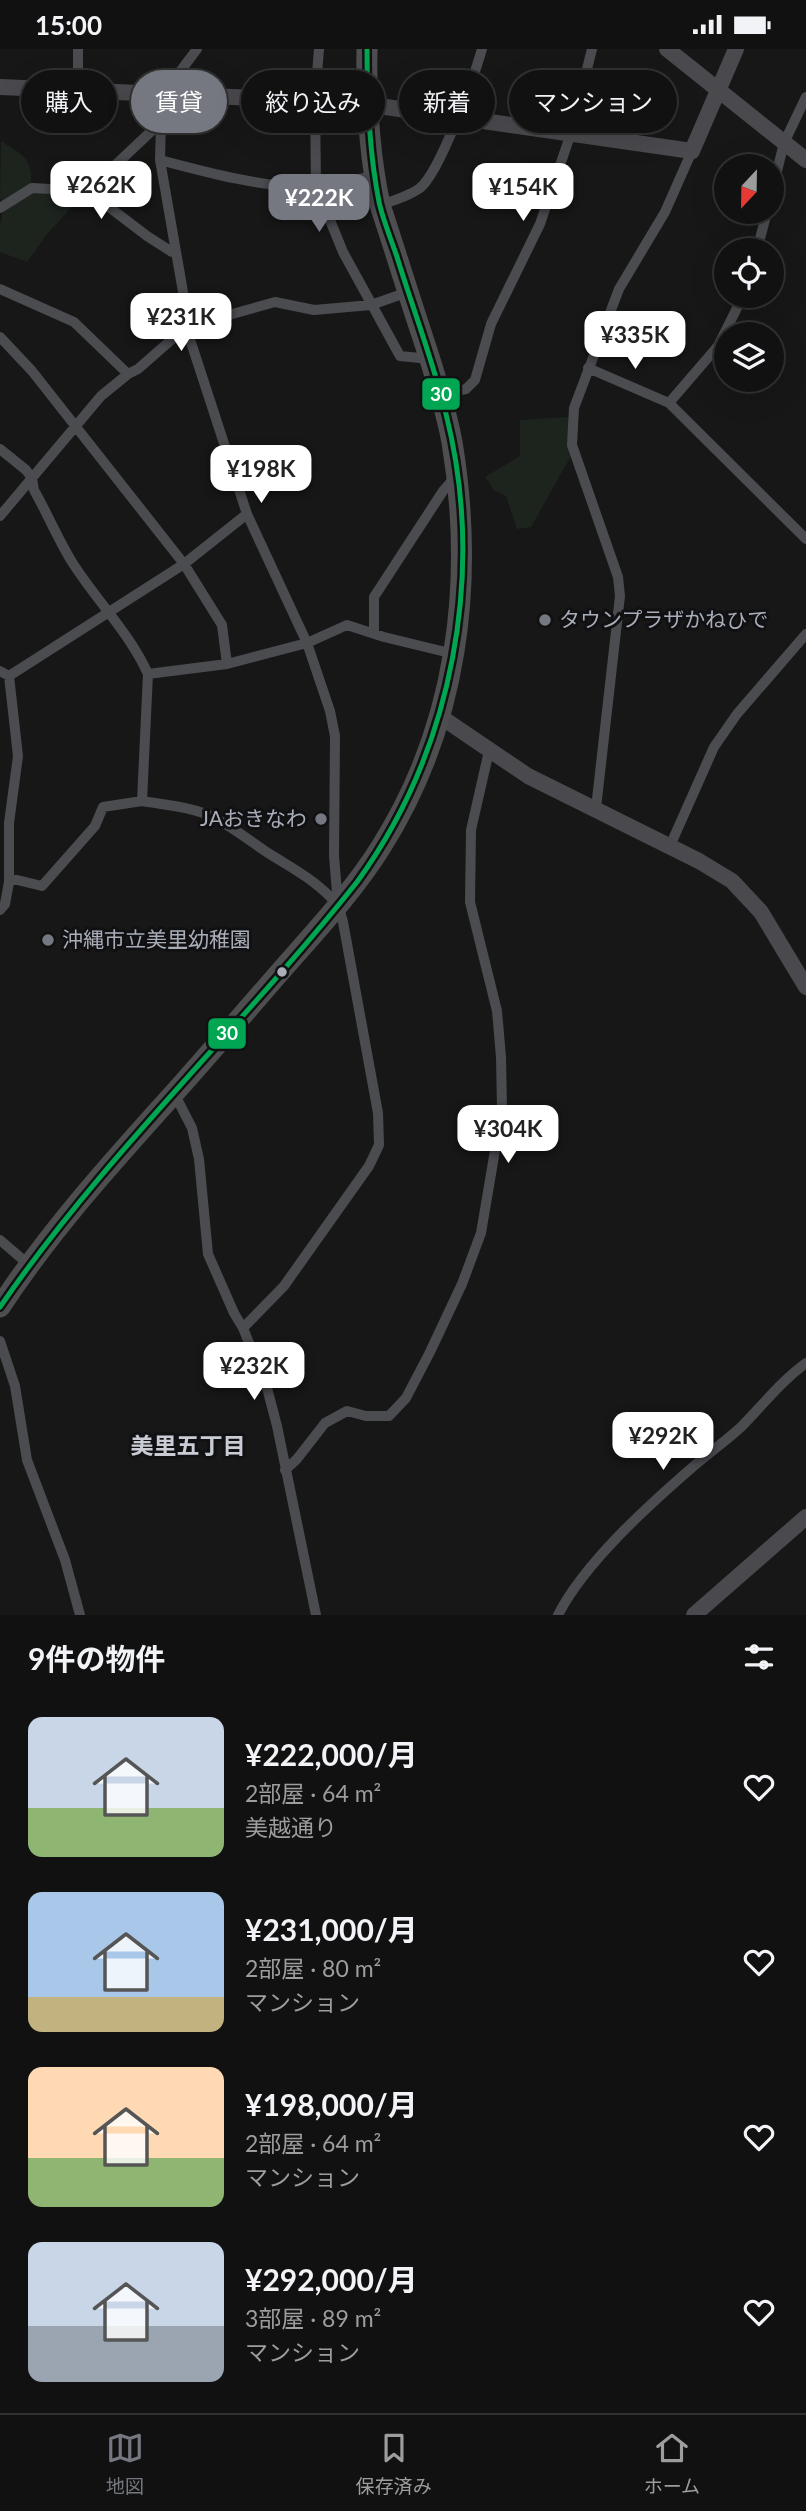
<!DOCTYPE html>
<html lang="ja">
<head>
<meta charset="utf-8">
<style>
	:root { --surface:#111; --page:#1e1f1f; --text:#f1f3f6; --muted:#9c9d9f; --line:#303131; --accent:#757880 }
	body { margin:0; font-family:Lato,"Noto Sans JP",sans-serif; background:var(--page); color:var(--text); height:100vh; display:flex; flex-direction:column; font-size:26px; white-space:nowrap }
	* { box-sizing:border-box; margin:0 }
	p { font-size:23px; color:var(--muted) }
	.icon { flex:none; width:38px; height:38px; fill:none; stroke:currentColor; stroke-width:2; stroke-linecap:round; stroke-linejoin:round }
	.map { position:relative; height:1566px; overflow:hidden }
	.panel { display:flex; flex-direction:column; background:var(--surface); flex:1 }
	.panel>* { flex:none }
	.guide { position:absolute; left:21px; top:21px; width:765px; height:63px; display:flex; gap:14px }
	.needle { width:46px; rotate:202deg }
	.fabs { position:absolute; left:714px; top:105px; display:grid; gap:14px }
	.fabs a { display:grid; place-items:center; width:70px; height:70px; border-radius:50%; background:var(--surface); box-shadow:0 7px 28px #0002,0 0 0 2px var(--line); font-size:35px }
	.price { position:absolute; translate:-50% -60px; padding:0 16px; border-radius:14px; background:#fff; color:#222; font-size:23px; line-height:46px; filter:drop-shadow(0 2px 4px #0008) }
	.price::after { content:''; position:absolute; left:50%; top:42px; width:21px; height:16px; margin-left:-10px; background:inherit; clip-path:polygon(0 0,100% 0,50% 100%) }
	.price.on { background:var(--accent); color:#fff }
	ul { padding:0; list-style:none }
	li { display:flex; align-items:center; gap:21px; height:175px; padding:0 28px }
	li span { display:grid; place-items:center; flex:none; width:196px; height:140px; border-radius:14px; color:#555 }
	li>.icon { margin-inline-start:auto }
	span .icon { width:84px; height:84px; fill:#fffc; stroke-width:1 }
	li b { font-size:30px }
	h2 { display:flex; justify-content:space-between; align-items:center; height:84px; padding:0 28px; font-size:30px }
	.chip { padding:0 24px; border-radius:32px; background:var(--surface); box-shadow:0 7px 28px #0002,0 0 0 2px var(--line); font-size:24px; line-height:63px }
	.chip.on { background:var(--accent); color:#fff }
	.status { display:flex; justify-content:space-between; align-items:center; height:49px; padding:0 35px; background:var(--surface); direction:ltr }
	.status svg { height:19px; fill:currentColor }
	.tabs { display:flex; justify-content:space-around; align-items:center; height:98px; border-top:2px solid var(--line); background:var(--surface); font-size:19px; color:var(--muted) }
	.tabs a { display:grid; justify-items:center; gap:4px }
	.tabs .on { color:var(--accent) }
	.map>svg:first-child { display:block }
	.green { fill:#1d241e }
	.lines { fill:none; stroke-linecap:round; stroke-linejoin:round }
	.street { stroke:#4b4c50; stroke-width:10 }
	.secondary { stroke:#4a4a4e; stroke-width:16 }
	.highway { stroke:#4e4e51; stroke-width:21 }
	.bus-1-casing { stroke:#111113; stroke-width:10 }
	.bus-1 { stroke:#00a651; stroke-width:5 }
	.poi-dot { fill:#757880; stroke:#111113; stroke-width:2.5 }
	.bus-dot { fill:#a8adb8; stroke:#111113; stroke-width:2.5 }
	.labels { text-anchor:middle; stroke-width:6; stroke-linejoin:round; paint-order:stroke }
	.poi-label { font-size:21px; fill:#a8adb8; stroke:#111113; text-anchor:start }
	.neighbourhood-label { font-size:23px; font-weight:bold; fill:#c9ccd4; stroke:#111113 }
	.line-badge { stroke:#111113; stroke-width:2.5 }
	.badge-label { font-size:19px; text-anchor:middle; font-weight:bold; fill:#fff }
</style>
</head>
<body>
<div class="status"><b>15:00</b><svg viewBox="0 0 49 12"><path d="M0 12V9h3v3zM5 12V6h3v6zM10 12V3h3v9zM15 12V0h3v12zM26 1h20v11H26zM47 4h2v5h-2z"/></svg></div>
<div class="map">
<svg width="806" height="1566" viewBox="0 0 806 1566">
	<rect width="100%" height="100%" fill="#171717"/>
	<path class="green" d="M1 92C21 105 33 109 31 135L2 152 0 149Z
		M34 143 82 147 48 184 27 213 0 203V176L3 162Z
		M569 368 571 407 531 478 517 480 506 447 494 441 485 428 520 407V371Z"/>
	<g class="lines">
		<path class="street" d="M197 0 179 24 161 73 160 111 186 260V278L247 465 307 594 330 662 335 687 334 807 338 856 343 873 378 1064 379 1096 369 1117 284 1237 243 1279
			M319 0 315 50 316 137 343 203 400 307 430 310
			M78 43V0
			M160 111C206 123 256 137 304 138 327 138 351 131 374 127
			M88 142 161 73
			M772 142 784 94 806 48
			M380 156C393 152 409 147 420 139 440 123 474 28 482 0
			M0 159 32 139 88 142 147 187 172 203 174 200
			M757 201 767 163
			M0 240 74 273 128 325
			M0 288 32 322 184 515 222 576 227 615
			M588 319 669 354 806 490
			M440 345 466 340 475 331 491 275 540 175 571 84 592 0
			M669 354 718 297 743 247
			M0 400 26 421 32 429 34 441C47 464 58 490 72 513 96 551 129 583 148 625L142 752C166 756 193 758 215 769 232 778 249 791 265 802 293 820 315 830 338 856
			M0 467 101 347 128 325 138 320 186 278 275 253 314 261 371 256 408 243
			M374 584V548L443 442 456 427
			M0 622 9 627 184 515 247 465
			M148 625 227 615 307 594 347 576 384 588 454 605
			M596 759 620 547 618 528 572 396 574 359 619 240 665 163 692 102
			M670 797 714 698 737 665 806 585
			M9 829 42 837 95 777 103 758 142 752
			M0 861 5 855 9 833V774L18 707 9 627
			M174 1044 192 1079 199 1110 208 1205 234 1264 243 1279 267 1339 277 1377 316 1566
			M0 1191 28 1215
			M0 1292 15 1337 27 1411 65 1511 80 1566
			M285 1421 297 1410 325 1374 347 1362 366 1367H389L406 1349 430 1303 462 1235 481 1184 502 1060 501 1008 497 962 470 853 471 781 489 702
			M558 1566C585 1513 650 1455 695 1416 710 1403 727 1391 741 1378 762 1357 781 1332 806 1314"/>
		<path class="secondary" d="M667 0 806 111
			M0 38 351 53 692 102 736 0
			M441 668 528 727 699 812 732 832 761 863 806 938
			M694 1566 806 1468"/>
		<path class="highway" d="M0 1258C52 1179 114 1111 177 1041 209 1005 241 968 273 931 310 888 351 846 381 798 458 676 475 533 452 393 445 356 433 319 421 283 407 241 394 198 380 156 369 104 366 53 367 0"/>
		<g class="bus-1-casing">
			<path id="bus-1" d="M0 1258C105 1105 242 978 357 833 453 701 486 524 446 365 433 312 413 260 397 208 391 190 383 171 379 153 369 103 367 51 367 0"/>
		</g>
		<use href="#bus-1" class="bus-1"/>
	</g>
	<g class="poi-dot">
		<circle cx="545" cy="571" r="7"/>
		<circle cx="321" cy="770" r="7"/>
		<circle cx="48" cy="891" r="7"/>
	</g>
	<circle class="bus-dot" cx="282" cy="923" r="6"/>
	<g class="labels">
		<g class="poi-label">
			<text x="559" y="578">タウンプラザかねひで</text>
			<text x="307" y="777" text-anchor="end">JAおきなわ</text>
			<text x="62" y="898">沖縄市立美里幼稚園</text>
		</g>
		<g class="neighbourhood-label">
			<text x="188" y="1405">美里五丁目</text>
		</g>
	</g>
	<g class="line-badge">
		<rect x="421" y="328" width="40" height="34" rx="7" fill="#00a651"/>
		<rect x="207" y="968" width="40" height="33" rx="7" fill="#00a651"/>
	</g>
	<g class="badge-label">
		<text x="441" y="352">30</text>
		<text x="227" y="991">30</text>
	</g>
</svg>
<div class="fabs">
<a><svg class="needle" viewBox="-14 -14 28 28"><path d="M0-13l5 13h-10z" fill="#e53935"/><path d="M0 13l5-13h-10z" fill="#9c9d9f"/></svg></a>
<a><svg class="icon" aria-label="locate" viewBox="0 0 24 24"><circle cx="12" cy="12" r="6"/><path d="M12 2v4M12 18v4M2 12h4M18 12h4"/></svg></a>
<a><svg class="icon" aria-label="layers" viewBox="0 0 24 24"><path d="M12 4l9 5-9 5-9-5zM3 14l9 5 9-5"/></svg></a>
</div>
<b class="price" style="left:101px;top:172px">¥262K</b>
<b class="price" style="left:523px;top:174px">¥154K</b>
<b class="price on" style="left:319px;top:185px">¥222K</b>
<b class="price" style="left:181px;top:304px">¥231K</b>
<b class="price" style="left:635px;top:322px">¥335K</b>
<b class="price" style="left:261px;top:456px">¥198K</b>
<b class="price" style="left:508px;top:1116px">¥304K</b>
<b class="price" style="left:254px;top:1353px">¥232K</b>
<b class="price" style="left:663px;top:1423px">¥292K</b>
<div class="guide">
<a class="chip">購入</a>
<a class="chip on">賃貸</a>
<a class="chip">絞り込み</a>
<a class="chip">新着</a>
<a class="chip">マンション</a>
</div>
</div>
<section class="panel">
<h2>9件の物件<svg class="icon" aria-label="filters" viewBox="0 0 24 24"><path d="M4 7h16M4 17h16"/><circle cx="9" cy="7" r="2"/><circle cx="15" cy="17" r="2"/></svg></h2>
<ul>
<li><span style="background:linear-gradient(#c9d6e8 65%,#8fb573 0)"><svg class="icon" aria-label="home" viewBox="0 0 24 24"><path d="M3 11l9-7 9 7M6 9v11h12V9"/></svg></span><div><b>¥222,000/月</b><p>2部屋 · 64 m²</p><p>美越通り</p></div><svg class="icon" aria-label="heart" viewBox="0 0 24 24"><path d="M12 20l-8-8c-3-5 5-10 8-4 3-6 11-1 8 4z"/></svg></li>
<li><span style="background:linear-gradient(#a9c7e8 75%,#c2b280 0)"><svg class="icon" aria-label="home" viewBox="0 0 24 24"><path d="M3 11l9-7 9 7M6 9v11h12V9"/></svg></span><div><b>¥231,000/月</b><p>2部屋 · 80 m²</p><p>マンション</p></div><svg class="icon" aria-label="heart" viewBox="0 0 24 24"><path d="M12 20l-8-8c-3-5 5-10 8-4 3-6 11-1 8 4z"/></svg></li>
<li><span style="background:linear-gradient(#ffd9b3 65%,#8fb573 0)"><svg class="icon" aria-label="home" viewBox="0 0 24 24"><path d="M3 11l9-7 9 7M6 9v11h12V9"/></svg></span><div><b>¥198,000/月</b><p>2部屋 · 64 m²</p><p>マンション</p></div><svg class="icon" aria-label="heart" viewBox="0 0 24 24"><path d="M12 20l-8-8c-3-5 5-10 8-4 3-6 11-1 8 4z"/></svg></li>
<li><span style="background:linear-gradient(#c9d6e8 60%,#9aa5b1 0)"><svg class="icon" aria-label="home" viewBox="0 0 24 24"><path d="M3 11l9-7 9 7M6 9v11h12V9"/></svg></span><div><b>¥292,000/月</b><p>3部屋 · 89 m²</p><p>マンション</p></div><svg class="icon" aria-label="heart" viewBox="0 0 24 24"><path d="M12 20l-8-8c-3-5 5-10 8-4 3-6 11-1 8 4z"/></svg></li>
</ul>
</section>
<nav class="tabs">
<a class="on"><svg class="icon" aria-label="map" viewBox="0 0 24 24"><path d="M3 6l6-2 6 2 6-2v14l-6 2-6-2-6 2zM9 4v14M15 6v14"/></svg>地図</a>
<a><svg class="icon" aria-label="saved" viewBox="0 0 24 24"><path d="M7 4h10v16l-5-4-5 4z"/></svg>保存済み</a>
<a><svg class="icon" aria-label="home" viewBox="0 0 24 24"><path d="M3 11l9-7 9 7M6 9v11h12V9"/></svg>ホーム</a>
</nav>
</body>
</html>
